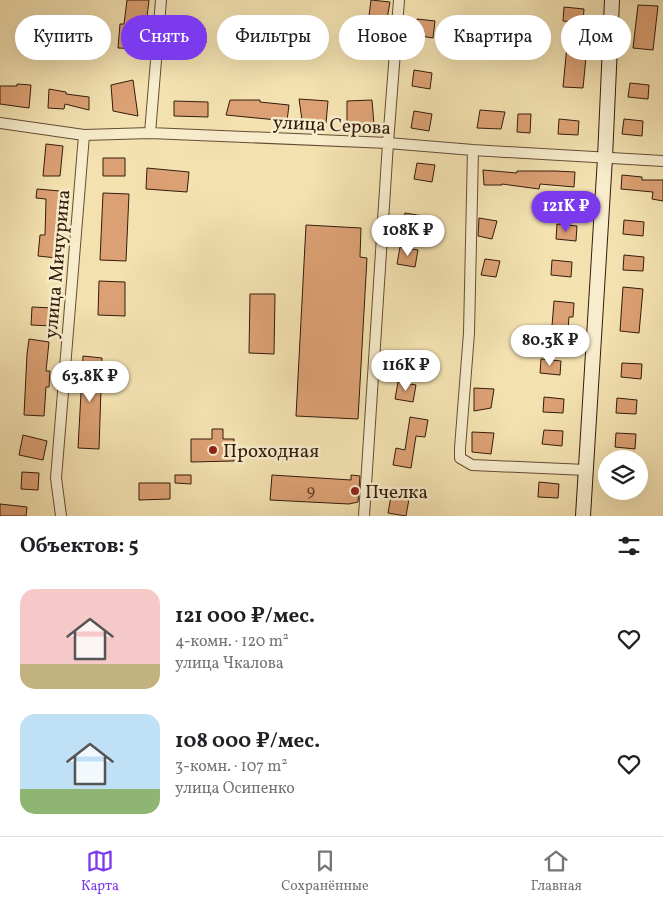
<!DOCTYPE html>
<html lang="ru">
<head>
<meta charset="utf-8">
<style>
	:root { --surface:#fff; --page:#f6f6f6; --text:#202124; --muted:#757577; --line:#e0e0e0; --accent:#7c3aed }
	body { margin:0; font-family:Vollkorn,serif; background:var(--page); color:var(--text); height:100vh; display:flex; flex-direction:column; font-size:19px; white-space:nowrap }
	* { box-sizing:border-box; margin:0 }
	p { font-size:16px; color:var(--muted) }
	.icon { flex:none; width:28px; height:28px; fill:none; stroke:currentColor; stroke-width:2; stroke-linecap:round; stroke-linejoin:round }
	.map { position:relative; height:516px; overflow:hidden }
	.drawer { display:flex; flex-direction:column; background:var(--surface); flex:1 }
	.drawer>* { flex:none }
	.guide { position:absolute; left:15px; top:15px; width:634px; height:45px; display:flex; gap:10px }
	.controls { position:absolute; left:598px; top:450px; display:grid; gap:10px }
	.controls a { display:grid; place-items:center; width:50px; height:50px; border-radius:50%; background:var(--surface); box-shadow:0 5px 20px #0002; font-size:25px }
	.price { position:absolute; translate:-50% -42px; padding:0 11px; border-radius:18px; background:#fff; color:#222; font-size:16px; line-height:32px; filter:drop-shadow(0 1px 2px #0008) }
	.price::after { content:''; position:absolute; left:50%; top:30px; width:15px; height:11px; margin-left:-8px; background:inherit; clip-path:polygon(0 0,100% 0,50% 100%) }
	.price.current { background:var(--accent); color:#fff }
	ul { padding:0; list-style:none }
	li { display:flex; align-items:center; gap:15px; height:125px; padding:0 20px }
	li span { display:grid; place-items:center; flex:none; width:140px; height:100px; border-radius:15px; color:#555 }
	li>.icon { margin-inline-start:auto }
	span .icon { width:60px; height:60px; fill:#fffc; stroke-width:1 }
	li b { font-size:21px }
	h2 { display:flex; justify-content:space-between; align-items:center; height:60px; padding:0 20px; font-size:21px }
	.tag { padding:0 18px; border-radius:22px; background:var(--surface); box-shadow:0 5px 20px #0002; font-size:18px; line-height:45px }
	.tag.current { background:var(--accent); color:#fff }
	.menu { display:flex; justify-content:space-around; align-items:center; height:70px; border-top:1px solid var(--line); background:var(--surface); font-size:14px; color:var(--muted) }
	.menu a { display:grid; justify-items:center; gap:2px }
	.menu .current { color:var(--accent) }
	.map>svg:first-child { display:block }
	.building { fill:#dba073; stroke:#341c0c }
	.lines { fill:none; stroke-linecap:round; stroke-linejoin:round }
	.street-casing { stroke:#644d35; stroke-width:12 }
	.secondary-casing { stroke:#341c0c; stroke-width:16 }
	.street { stroke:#f7eccc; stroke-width:10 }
	.secondary { stroke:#f7eccc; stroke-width:14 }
	.poi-dot { fill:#8f2418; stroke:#f7eccc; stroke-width:2 }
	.labels { text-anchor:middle; stroke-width:5; stroke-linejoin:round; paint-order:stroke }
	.number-label { font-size:16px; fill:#5e3d26 }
	.street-label { font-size:19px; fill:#341c0c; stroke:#f7eccc }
	.poi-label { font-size:19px; fill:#341c0c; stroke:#f7eccc; text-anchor:start }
</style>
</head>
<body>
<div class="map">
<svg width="663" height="516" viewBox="0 0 663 516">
	<rect width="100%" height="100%" fill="#f3e1b0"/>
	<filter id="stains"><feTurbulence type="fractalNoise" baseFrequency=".004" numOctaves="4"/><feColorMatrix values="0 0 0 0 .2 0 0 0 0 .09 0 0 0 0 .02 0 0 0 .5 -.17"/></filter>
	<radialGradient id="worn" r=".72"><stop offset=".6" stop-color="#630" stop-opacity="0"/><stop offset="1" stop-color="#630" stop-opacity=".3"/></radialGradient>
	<path class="building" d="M127 0H149L146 26 148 27 144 49 118 48 120 24H124Z
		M371 0 390 2 387 19 369 16Z
		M638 5 658 6 653 50 633 48Z
		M564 7 584 9 583 23 563 21Z
		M417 19 435 21 433 38 415 35Z
		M205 28 206 43H175V30Z
		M567 46 587 47 583 88 563 87Z
		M414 70 432 73 430 89 412 86Z
		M133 80 138 116 113 111 111 85Z
		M630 83 649 85 648 99 628 97Z
		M17 84 31 85 29 108 0 104V86H17Z
		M49 89 66 92V94L89 97V110L65 104 64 109 48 108Z
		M299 99 328 101 326 123 302 120Z
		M230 100H260V102L289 105 287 121 226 115Z
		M372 100 374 125H347V101Z
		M174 101 208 102V117L174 116Z
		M480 110 505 112 501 129 477 128Z
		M414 111 432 114 429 131 411 128Z
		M518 114H531L530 133 517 132Z
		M559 119 579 121 578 135 558 134Z
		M624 119 643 121 642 136 622 134Z
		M46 144 63 146 60 176H43Z
		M103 158H125V176H103Z
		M417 163 435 165 432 182 414 179Z
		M147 168 189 172 187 192 146 189Z
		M483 170 517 173V171H555L575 172 574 187 540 184 539 189 502 184V185H484Z
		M622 175 642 177V180H663V201L652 199 653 192 621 189Z
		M37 189 60 191 58 214H61L57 258 38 256 40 235H45L46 199 36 198Z
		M103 193 129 194 126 261 100 260Z
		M405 213 423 216 420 233 402 230Z
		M479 218 497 221 492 239 478 236Z
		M624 220 644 222 643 236 623 234Z
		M557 224 577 226 576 241 556 239Z
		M306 225 361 228 360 257 367 258 358 419 296 416Z
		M400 247 418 250 415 267 397 264Z
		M624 255 644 257 643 271 623 270Z
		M485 259 500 261 496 277 481 275Z
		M552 260 572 262 571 277 551 275Z
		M99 281 125 282V316L98 315Z
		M623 287 643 289 639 333 620 331Z
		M250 294H275L274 354 249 353Z
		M554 301 574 303 573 317H569L567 342 547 340 548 326H552Z
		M32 307 53 308 52 326 31 325Z
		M29 339 49 342 46 371H50L49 387H46L44 416 24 415 27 354Z
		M83 356 102 358 99 449 78 448Z
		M541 359 561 361 560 375 540 373Z
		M622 363 642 364 641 379 621 377Z
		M398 382 416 385 413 402 395 399Z
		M474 388 494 389 491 408 474 411Z
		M544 397 564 399 563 413 543 412Z
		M617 398 637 400 636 414 616 413Z
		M410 417 428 420 425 437 416 436 411 468 393 465 396 448 405 450Z
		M212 429H223V439H234V461L191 462V439H212Z
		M544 430 563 431 562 446 542 444Z
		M472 432 494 433 491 454 472 452Z
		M616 433 636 434 635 449 615 447Z
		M23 435 47 441 43 460 19 455Z
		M22 472 39 473 38 490 21 489Z
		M175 475H191V484L175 483Z
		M272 475 351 480V475L360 476 358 502 349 504 270 500Z
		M539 482 559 484 558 498 538 497Z
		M139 483H170V499L139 500Z
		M391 496 409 499 406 516 388 513Z
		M0 504 27 507 26 516H0Z"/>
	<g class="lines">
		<g class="street-casing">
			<path id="street" d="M0 123 84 135 150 133 388 143 473 150 663 161
				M150 133 161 0
				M473 150 469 333 460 448V458L472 465 586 470
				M61 516 56 478 84 135
				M364 516 388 143 399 0"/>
		</g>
		<g class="secondary-casing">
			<path id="secondary" d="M583 516 605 158 612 0"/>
		</g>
		<use href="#street" class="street"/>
		<use href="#secondary" class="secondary"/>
	</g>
	<g class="poi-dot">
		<circle cx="213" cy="450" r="5"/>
		<circle cx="355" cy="491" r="5"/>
	</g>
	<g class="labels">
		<g class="number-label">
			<text x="311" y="496">9</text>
		</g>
		<g class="street-label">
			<text transform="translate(332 124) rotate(3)" y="7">улица Серова</text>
			<text transform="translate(56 264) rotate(-85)" y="7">улица Мичурина</text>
		</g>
		<g class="poi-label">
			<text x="223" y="457">Проходная</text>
			<text x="365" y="498">Пчелка</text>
		</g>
	</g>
	<rect width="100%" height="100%" filter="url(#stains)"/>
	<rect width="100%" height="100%" fill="url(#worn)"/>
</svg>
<div class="controls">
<a><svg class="icon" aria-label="layers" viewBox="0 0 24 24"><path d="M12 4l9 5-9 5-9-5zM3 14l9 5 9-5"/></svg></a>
</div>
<b class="price current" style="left:566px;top:233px">121K ₽</b>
<b class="price" style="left:408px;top:257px">108K ₽</b>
<b class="price" style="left:550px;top:367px">80.3K ₽</b>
<b class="price" style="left:406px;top:392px">116K ₽</b>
<b class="price" style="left:90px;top:403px">63.8K ₽</b>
<div class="guide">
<a class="tag">Купить</a>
<a class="tag current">Снять</a>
<a class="tag">Фильтры</a>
<a class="tag">Новое</a>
<a class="tag">Квартира</a>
<a class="tag">Дом</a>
</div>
</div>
<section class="drawer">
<h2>Объектов: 5<svg class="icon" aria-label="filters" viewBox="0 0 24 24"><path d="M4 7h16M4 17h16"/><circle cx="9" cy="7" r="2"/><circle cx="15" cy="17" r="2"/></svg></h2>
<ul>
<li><span style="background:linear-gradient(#f6c9c9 75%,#c2b280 0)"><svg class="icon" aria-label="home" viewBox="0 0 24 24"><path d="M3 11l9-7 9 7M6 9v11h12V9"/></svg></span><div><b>121 000 ₽/мес.</b><p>4-комн. · 120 m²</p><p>улица Чкалова</p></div><svg class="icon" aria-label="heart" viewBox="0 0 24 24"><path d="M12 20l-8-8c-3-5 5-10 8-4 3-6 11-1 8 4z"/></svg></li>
<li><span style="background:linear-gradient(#bfe0f5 75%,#8fb573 0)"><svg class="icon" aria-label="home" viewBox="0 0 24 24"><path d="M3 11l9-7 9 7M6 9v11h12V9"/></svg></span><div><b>108 000 ₽/мес.</b><p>3-комн. · 107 m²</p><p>улица Осипенко</p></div><svg class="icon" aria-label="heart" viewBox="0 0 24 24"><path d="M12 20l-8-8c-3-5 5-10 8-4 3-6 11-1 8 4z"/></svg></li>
</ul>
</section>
<nav class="menu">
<a class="current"><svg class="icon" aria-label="map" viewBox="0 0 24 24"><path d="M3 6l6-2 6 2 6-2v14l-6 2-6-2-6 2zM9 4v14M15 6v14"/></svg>Карта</a>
<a><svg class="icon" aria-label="saved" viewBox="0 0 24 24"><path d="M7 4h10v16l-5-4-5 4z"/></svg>Сохранённые</a>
<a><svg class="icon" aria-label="home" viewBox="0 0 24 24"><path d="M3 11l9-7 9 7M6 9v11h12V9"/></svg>Главная</a>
</nav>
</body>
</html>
